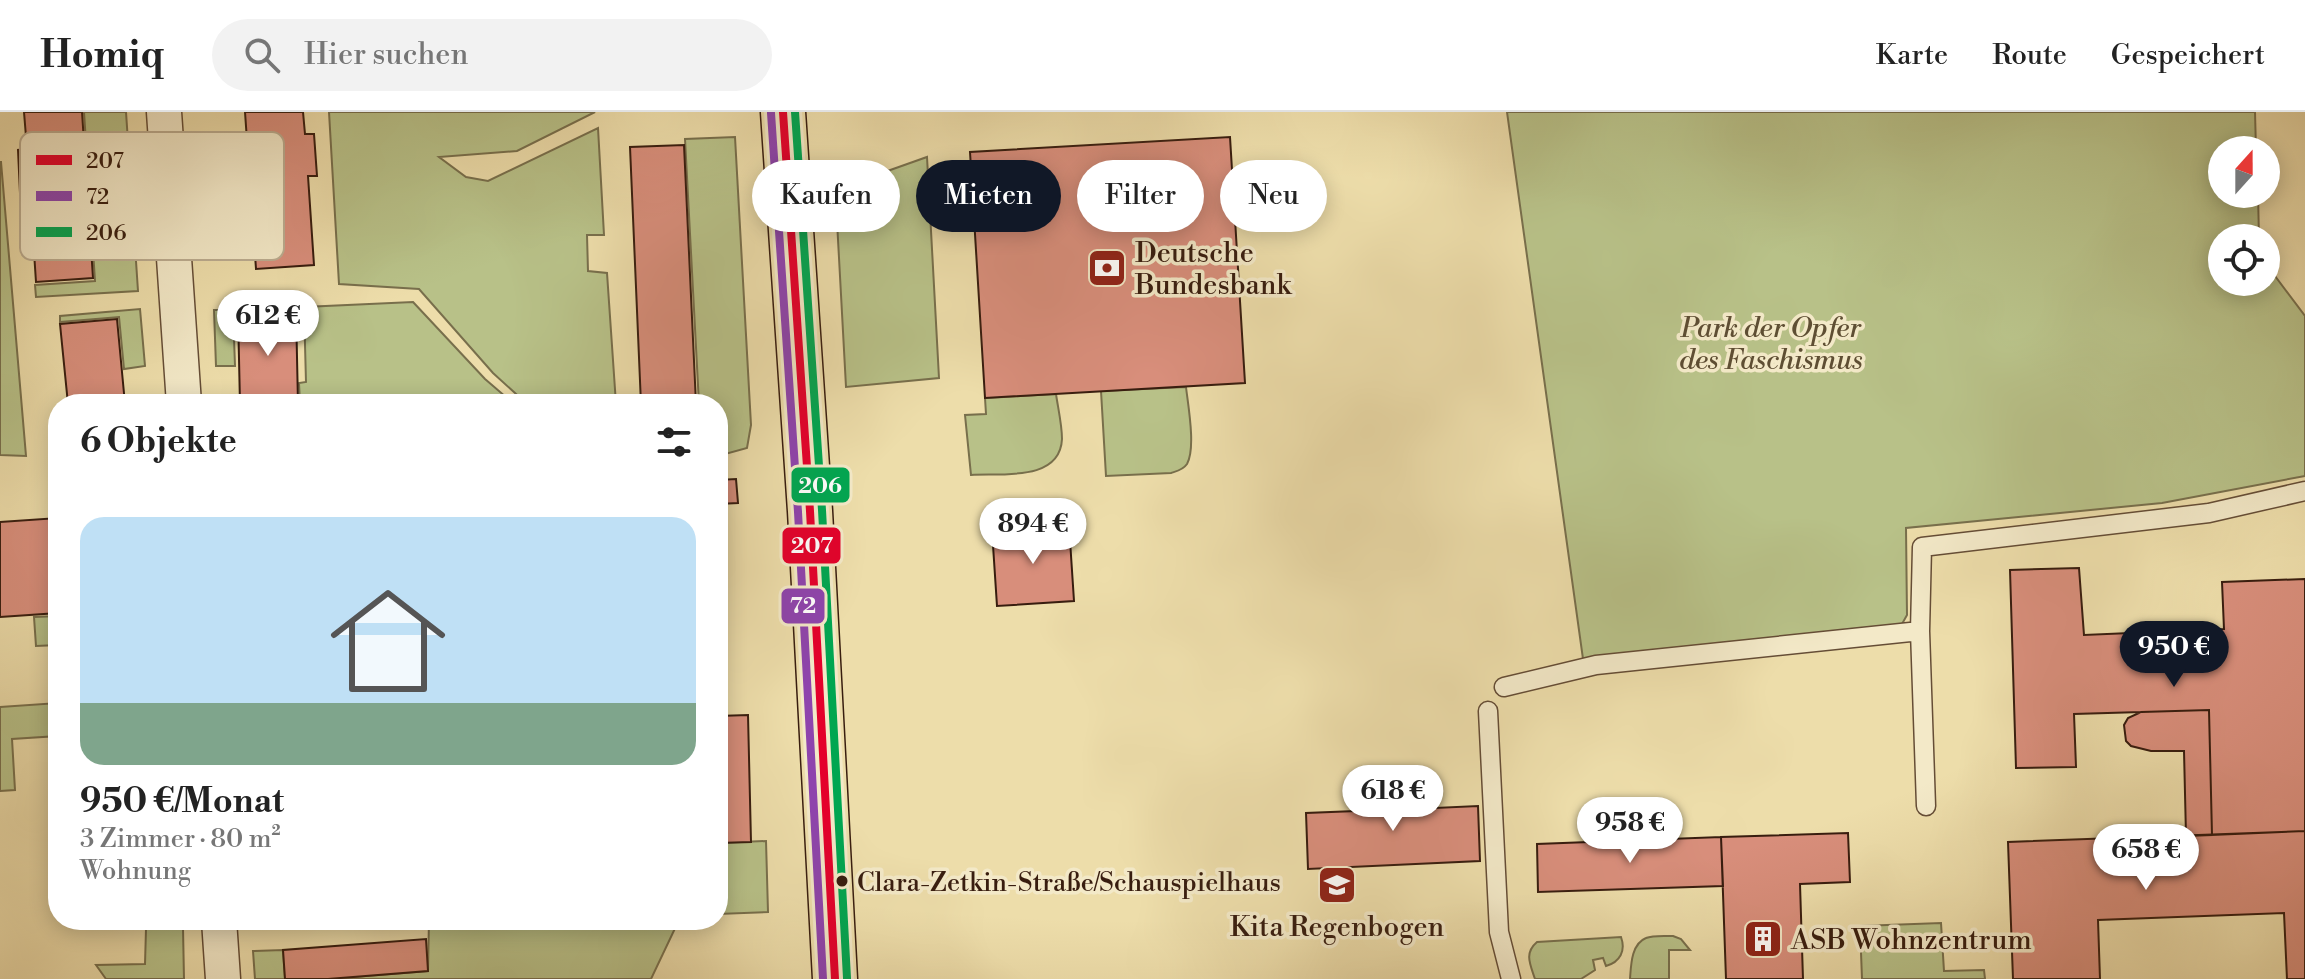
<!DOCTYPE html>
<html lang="de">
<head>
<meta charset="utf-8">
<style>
	:root { --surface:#fff; --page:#f2f2f2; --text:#222; --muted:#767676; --line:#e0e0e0; --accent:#111827 }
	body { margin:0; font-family:"Libre Bodoni",serif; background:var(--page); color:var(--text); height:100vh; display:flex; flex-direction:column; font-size:30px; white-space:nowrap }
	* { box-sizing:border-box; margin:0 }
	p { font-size:26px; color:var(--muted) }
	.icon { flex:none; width:44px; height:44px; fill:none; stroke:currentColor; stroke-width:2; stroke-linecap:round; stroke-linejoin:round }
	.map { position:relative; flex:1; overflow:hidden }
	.drawer { position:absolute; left:48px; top:282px; width:680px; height:536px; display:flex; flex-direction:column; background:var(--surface); border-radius:32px; box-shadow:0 4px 20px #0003 }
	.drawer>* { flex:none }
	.hud { position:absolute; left:752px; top:48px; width:760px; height:72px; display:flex; gap:16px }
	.needle { width:52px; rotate:21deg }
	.buttons { position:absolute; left:2208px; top:24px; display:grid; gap:16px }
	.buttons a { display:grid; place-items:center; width:72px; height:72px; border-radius:50%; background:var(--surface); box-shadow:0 4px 20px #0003; font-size:40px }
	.price { position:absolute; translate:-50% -68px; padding:0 18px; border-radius:28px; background:#fff; color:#222; font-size:26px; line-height:52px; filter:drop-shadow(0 2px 4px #0008) }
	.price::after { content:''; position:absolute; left:50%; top:48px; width:24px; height:18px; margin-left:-12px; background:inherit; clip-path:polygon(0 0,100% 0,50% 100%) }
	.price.current { background:var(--accent); color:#fff }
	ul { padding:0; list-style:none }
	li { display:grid; align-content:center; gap:16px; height:424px; padding:0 32px }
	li+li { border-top:2px solid var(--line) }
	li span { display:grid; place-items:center; height:248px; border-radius:24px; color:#555 }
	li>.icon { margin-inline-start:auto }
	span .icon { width:144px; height:144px; fill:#fffc; stroke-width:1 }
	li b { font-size:34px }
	h2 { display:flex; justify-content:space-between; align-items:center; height:96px; padding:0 32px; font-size:34px }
	.tag { padding:0 28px; border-radius:36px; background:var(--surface); box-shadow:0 4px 20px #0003; font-size:28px; line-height:72px }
	.tag.current { background:var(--accent); color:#fff }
	header { display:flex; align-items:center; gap:48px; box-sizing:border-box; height:112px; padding:0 40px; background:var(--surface); border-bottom:2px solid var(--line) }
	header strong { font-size:38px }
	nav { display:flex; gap:44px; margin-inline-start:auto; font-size:28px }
	.search { width:560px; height:72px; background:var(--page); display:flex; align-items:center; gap:20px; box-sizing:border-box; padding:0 28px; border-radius:44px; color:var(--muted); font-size:30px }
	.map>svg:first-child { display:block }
	.green { fill:#b8c188; stroke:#786f4c; stroke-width:2 }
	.building { fill:#d88e7b; stroke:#381d0f; stroke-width:2 }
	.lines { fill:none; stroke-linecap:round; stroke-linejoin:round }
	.lane-casing { stroke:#654d36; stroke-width:21 }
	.street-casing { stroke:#654d36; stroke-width:37 }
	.primary-casing { stroke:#381d0f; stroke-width:47 }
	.lane { stroke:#f3e9c8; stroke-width:18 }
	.street { stroke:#f3e9c8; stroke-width:34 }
	.primary { stroke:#edddaa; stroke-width:44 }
	.bus-1-casing { stroke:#f3e9c8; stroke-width:14 }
	.bus-2-casing { stroke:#f3e9c8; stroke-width:14 }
	.bus-3-casing { stroke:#f3e9c8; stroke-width:14 }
	.bus-1 { stroke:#e4002b; stroke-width:8 }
	.bus-2 { stroke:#8e44ad; stroke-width:8 }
	.bus-3 { stroke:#00a651; stroke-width:8 }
	.bus-dot { fill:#381d0f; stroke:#f3e9c8; stroke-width:3 }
	.labels { text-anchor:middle; stroke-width:7; stroke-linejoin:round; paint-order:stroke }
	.bus-label { font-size:26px; fill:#381d0f; stroke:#f3e9c8; text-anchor:start }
	.poi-label { font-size:28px; fill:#381d0f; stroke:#f3e9c8; text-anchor:start }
	.park-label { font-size:28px; font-style:italic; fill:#5e4e33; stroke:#f3e9c8 }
	.key { fill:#f3e9c8; stroke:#bbac90; stroke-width:2 }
	.key-label { font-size:22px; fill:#381d0f }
	.line-badge { stroke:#f3e9c8; stroke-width:3 }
	.badge-label { font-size:22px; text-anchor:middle; font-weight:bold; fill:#fff }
</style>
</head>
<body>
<header>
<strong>Homiq</strong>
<div class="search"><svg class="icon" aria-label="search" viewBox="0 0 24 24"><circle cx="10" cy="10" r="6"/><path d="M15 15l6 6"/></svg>Hier suchen</div>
<nav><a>Karte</a><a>Route</a><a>Gespeichert</a></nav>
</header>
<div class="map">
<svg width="2305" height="867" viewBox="0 0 2305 867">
	<rect width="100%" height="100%" fill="#edddaa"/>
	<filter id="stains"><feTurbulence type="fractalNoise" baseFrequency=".0025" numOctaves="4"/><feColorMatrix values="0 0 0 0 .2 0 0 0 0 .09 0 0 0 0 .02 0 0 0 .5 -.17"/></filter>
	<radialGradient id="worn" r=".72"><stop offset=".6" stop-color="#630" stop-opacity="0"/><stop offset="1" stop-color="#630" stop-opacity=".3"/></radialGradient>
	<path class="green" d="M84 0H126L138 179 36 185 35 173 95 169Z
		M329 0H595L517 39 439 45 466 65 488 69 598 16 604 123H587L588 159 607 161 616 292H527L493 261 419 177 339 172Z
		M1507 0H2255L2256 38H2222V82H2258L2259 126H2222V170H2266V152L2305 204V364L2162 391 1906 416 1907 503 1902 512 1583 547Z
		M735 25 751 313 747 336 718 344V292H699L685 27Z
		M927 45 939 266 846 275 835 72 865 67Z
		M0 50H1L26 344 0 343Z
		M413 190 485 267 514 292H300L299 271 306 270 304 195Z
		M140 197 145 254 124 257 119 205 60 210V204Z
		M214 198H233L235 254H216Z
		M1186 275C1188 293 1196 336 1187 352 1183 358 1177 359 1171 361L1106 364 1101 279Z
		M1056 282C1058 296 1062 313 1062 327 1060 370 1001 361 971 363L965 303 986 302 985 286Z
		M58 504V533L36 534 34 505Z
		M58 591V624L12 627 15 678 0 679V595Z
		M766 729 768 800 718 802V731Z
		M429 808H679L651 867H328L428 859Z
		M1941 811 1944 859 1984 858 1985 867H1862L1860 814Z
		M183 816 184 867H106L96 853 145 852 146 817Z
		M1673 824 1681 827 1690 838H1669V867H1630C1631 854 1631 832 1646 826 1653 823 1665 824 1673 824Z
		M1621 825C1626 839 1620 850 1606 854L1603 846 1593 848 1595 858 1581 867H1535C1530 852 1524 841 1537 830Z
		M283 838 285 867H255L253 839Z"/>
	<path class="building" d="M24 0H82L93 166 36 170 30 80 20 81 18 38 27 37Z
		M245 0H303L305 22H314L317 64H308L314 153 256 157Z
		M1230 25 1245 271 985 286 970 40Z
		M684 33 696 292H641L630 35Z
		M296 198 298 292H240L238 201Z
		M117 207 125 292H68L60 212Z
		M736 367 738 391 718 392V368Z
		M58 406V501L0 505V410Z
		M1069 413 1074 489 997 494 992 418Z
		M2079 456 2084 523 2224 517 2222 470 2305 467V719L2212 723 2209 598 2074 602 2076 655 2016 656 2010 458Z
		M2209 598 2212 723 2186 724 2184 639H2151L2131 634 2126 629 2124 613 2128 606 2141 600Z
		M748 603 751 730 718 731V604Z
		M1412 665 1413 697 1478 694 1480 749 1308 757 1306 701 1381 698 1380 666Z
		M2305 719V867H2287L2284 801 2098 808 2100 867H2013L2008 730Z
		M1848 721 1850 770 1800 772 1803 867H1726L1721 725Z
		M1721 725 1723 774 1538 780 1537 732Z
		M250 808H370L251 814Z
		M426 827 428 859 328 867H285L283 838Z"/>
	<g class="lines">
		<g class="lane-casing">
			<path id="lane" d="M1504 575 1596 553 1920 519
				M1488 599 1499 820 1511 867
				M1926 694 1920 519 1922 435 2209 401 2305 379"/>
		</g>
		<g class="street-casing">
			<path id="street" d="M164 0 184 292
				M219 808 223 867"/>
		</g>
		<g class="primary-casing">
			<path id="primary" d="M783 0 810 399 835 867"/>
		</g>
		<use href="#lane" class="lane"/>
		<use href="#street" class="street"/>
		<use href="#primary" class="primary"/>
		<g class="bus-1-casing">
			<path id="bus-1" d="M783 0 810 399 835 867"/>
		</g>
		<g class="bus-2-casing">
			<path id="bus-2" d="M771 1 798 400 823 867"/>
		</g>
		<g class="bus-3-casing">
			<path id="bus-3" d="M795 0 822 398 847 866"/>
		</g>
		<use href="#bus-1" class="bus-1"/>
		<use href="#bus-2" class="bus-2"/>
		<use href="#bus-3" class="bus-3"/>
	</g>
	<defs>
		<g id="bank-square" transform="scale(2)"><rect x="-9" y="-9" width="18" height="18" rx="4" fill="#8f2418" stroke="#f3e9c8"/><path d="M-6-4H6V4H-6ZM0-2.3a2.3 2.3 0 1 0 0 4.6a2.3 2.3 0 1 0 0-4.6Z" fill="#fff"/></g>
		<g id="school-square" transform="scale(2)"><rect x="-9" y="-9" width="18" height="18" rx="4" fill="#8f2418" stroke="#f3e9c8"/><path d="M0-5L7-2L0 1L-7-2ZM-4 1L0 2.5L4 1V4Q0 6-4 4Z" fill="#fff"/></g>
		<g id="building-square" transform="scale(2)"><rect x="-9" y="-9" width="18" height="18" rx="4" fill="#8f2418" stroke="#f3e9c8"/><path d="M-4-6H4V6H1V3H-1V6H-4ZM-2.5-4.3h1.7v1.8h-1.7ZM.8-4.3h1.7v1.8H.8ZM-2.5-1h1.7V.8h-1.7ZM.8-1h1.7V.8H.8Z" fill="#fff"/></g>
	</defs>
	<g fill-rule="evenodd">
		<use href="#bank-square" x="1107" y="156"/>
		<use href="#school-square" x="1337" y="773"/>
		<use href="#building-square" x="1763" y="827"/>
	</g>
	<circle class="bus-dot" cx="842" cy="769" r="7"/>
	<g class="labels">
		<g class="bus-label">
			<text x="857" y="779">Clara-Zetkin-Straße/Schauspielhaus</text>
		</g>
		<g class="poi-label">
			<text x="1135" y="150">Deutsche<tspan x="1135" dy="32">Bundesbank</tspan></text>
			<text x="1337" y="824" text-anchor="middle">Kita Regenbogen</text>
			<text x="1791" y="837">ASB Wohnzentrum</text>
		</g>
		<g class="park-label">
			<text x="1771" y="225">Park der Opfer<tspan x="1771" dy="32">des Faschismus</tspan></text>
		</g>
	</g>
	<rect x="20" y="20" width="264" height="128" rx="12" class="key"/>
	<rect x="36" y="43" width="36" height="10" fill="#e4002b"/>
	<rect x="36" y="79" width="36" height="10" fill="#8e44ad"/>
	<rect x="36" y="115" width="36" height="10" fill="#00a651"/>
	<g class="key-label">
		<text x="86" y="56">207</text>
		<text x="86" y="92">72</text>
		<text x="86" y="128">206</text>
	</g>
	<g class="line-badge">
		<rect x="790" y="354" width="61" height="38" rx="8" fill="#00a651"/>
		<rect x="781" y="414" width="61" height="39" rx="8" fill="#e4002b"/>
		<rect x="780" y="475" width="46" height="38" rx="8" fill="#8e44ad"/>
	</g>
	<g class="badge-label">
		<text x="820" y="381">206</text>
		<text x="812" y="441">207</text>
		<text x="803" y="501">72</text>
	</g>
	<rect width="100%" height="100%" filter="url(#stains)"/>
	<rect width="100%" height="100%" fill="url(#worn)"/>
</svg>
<div class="buttons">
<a><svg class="needle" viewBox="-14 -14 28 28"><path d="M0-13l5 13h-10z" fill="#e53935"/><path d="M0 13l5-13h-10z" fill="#767676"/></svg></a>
<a><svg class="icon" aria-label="locate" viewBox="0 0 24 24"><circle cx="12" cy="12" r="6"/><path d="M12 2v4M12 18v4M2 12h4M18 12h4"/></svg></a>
</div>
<b class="price" style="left:268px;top:246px">612 €</b>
<b class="price" style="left:1033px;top:454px">894 €</b>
<b class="price current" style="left:2174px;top:577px">950 €</b>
<b class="price" style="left:1393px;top:721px">618 €</b>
<b class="price" style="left:1630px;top:753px">958 €</b>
<b class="price" style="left:2146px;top:780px">658 €</b>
<div class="hud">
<a class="tag">Kaufen</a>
<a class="tag current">Mieten</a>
<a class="tag">Filter</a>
<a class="tag">Neu</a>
</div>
<section class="drawer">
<h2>6 Objekte<svg class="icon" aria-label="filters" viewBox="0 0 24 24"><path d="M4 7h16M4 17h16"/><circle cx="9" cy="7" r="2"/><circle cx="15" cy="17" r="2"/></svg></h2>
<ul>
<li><span style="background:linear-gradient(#bfe0f5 75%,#7fa58c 0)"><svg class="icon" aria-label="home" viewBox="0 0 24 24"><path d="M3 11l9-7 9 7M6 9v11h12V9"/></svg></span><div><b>950 €/Monat</b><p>3 Zimmer · 80 m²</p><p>Wohnung</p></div></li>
</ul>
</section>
</div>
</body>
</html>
